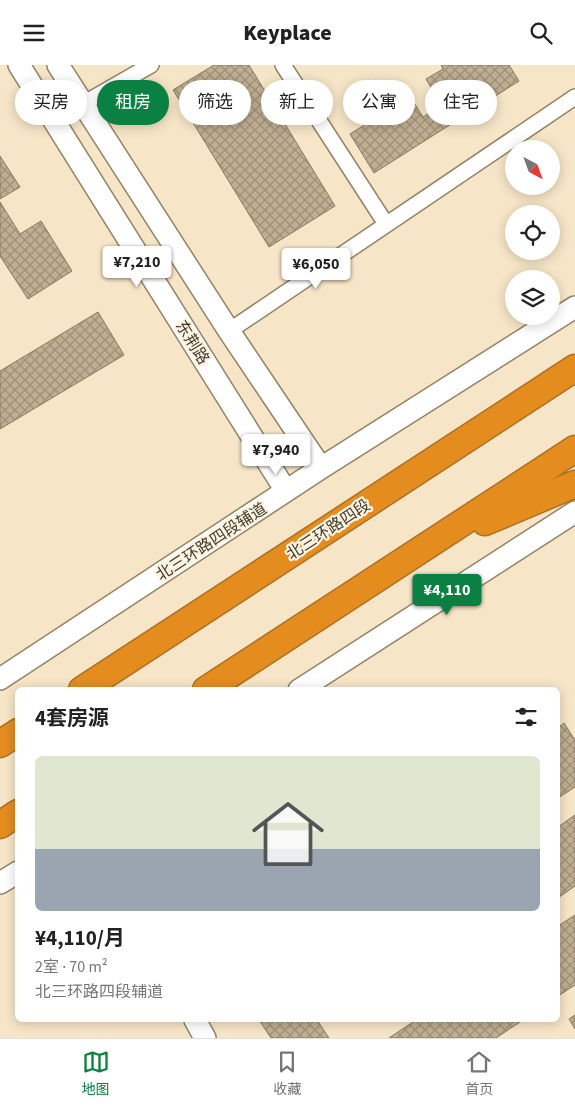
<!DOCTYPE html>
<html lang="zh">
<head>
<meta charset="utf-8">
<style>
	:root { --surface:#fff; --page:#f2f2f2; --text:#222; --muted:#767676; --line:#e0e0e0; --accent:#0b8043 }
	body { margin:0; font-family:"Source Sans 3","Noto Sans SC",sans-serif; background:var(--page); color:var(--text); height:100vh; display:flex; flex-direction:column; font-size:19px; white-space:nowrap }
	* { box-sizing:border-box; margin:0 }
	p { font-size:16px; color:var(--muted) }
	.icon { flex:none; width:28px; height:28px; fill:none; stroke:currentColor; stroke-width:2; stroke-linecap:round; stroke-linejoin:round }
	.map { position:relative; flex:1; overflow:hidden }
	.panel { position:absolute; left:15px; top:622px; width:545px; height:335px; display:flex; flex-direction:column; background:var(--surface); border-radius:8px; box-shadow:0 2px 12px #0003 }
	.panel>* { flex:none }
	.guide { position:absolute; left:15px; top:15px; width:545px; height:45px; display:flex; gap:10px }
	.needle { width:32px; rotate:139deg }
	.buttons { position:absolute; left:505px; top:75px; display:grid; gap:10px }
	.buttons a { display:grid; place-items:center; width:55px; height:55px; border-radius:50%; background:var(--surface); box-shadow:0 2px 12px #0003; font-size:25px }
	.price { position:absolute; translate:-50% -42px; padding:0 11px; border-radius:5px; background:#fff; color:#222; font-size:16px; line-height:32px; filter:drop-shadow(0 1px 2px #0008) }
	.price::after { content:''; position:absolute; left:50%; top:30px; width:15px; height:11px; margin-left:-8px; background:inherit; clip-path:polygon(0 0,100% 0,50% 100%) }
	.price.selected { background:var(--accent); color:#fff }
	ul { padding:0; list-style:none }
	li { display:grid; align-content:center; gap:10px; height:265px; padding:0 20px }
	li span { display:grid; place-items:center; height:155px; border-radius:8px; color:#555 }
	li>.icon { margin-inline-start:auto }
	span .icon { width:90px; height:90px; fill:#fffc; stroke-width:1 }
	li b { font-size:21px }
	h2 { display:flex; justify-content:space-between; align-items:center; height:60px; padding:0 20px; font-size:21px }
	.chip { padding:0 18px; border-radius:22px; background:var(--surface); box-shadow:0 2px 12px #0003; font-size:18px; line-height:45px }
	.chip.selected { background:var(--accent); color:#fff }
	header { display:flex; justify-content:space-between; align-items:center; height:65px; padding:0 20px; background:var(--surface); font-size:22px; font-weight:800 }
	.tabs { display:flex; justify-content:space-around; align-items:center; height:70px; border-top:1px solid var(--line); background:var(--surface); font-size:14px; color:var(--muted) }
	.tabs a { display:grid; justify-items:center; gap:2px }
	.tabs .selected { color:var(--accent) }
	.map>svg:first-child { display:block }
	.building { fill:url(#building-cross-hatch); stroke:#897a5e }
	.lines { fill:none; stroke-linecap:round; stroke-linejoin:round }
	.street-casing { stroke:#928367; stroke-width:18 }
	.secondary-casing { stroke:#928367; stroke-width:24 }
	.highway-casing { stroke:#ac7024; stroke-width:29 }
	.street { stroke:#fff; stroke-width:15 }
	.secondary { stroke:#fff; stroke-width:21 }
	.highway { stroke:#e58c1e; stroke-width:26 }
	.labels { text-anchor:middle; stroke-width:4.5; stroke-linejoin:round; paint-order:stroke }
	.street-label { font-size:16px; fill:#423b2f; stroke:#fdf3e1 }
</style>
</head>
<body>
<header><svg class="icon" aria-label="menu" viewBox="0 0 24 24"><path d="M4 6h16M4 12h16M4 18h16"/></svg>Keyplace<svg class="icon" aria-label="search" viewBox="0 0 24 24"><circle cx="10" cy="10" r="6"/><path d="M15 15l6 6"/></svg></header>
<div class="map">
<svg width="575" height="973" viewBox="0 0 575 973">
	<defs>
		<pattern id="building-cross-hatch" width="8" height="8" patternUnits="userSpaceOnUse" patternTransform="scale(1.25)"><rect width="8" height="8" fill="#bfaf92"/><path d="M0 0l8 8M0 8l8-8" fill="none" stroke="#9d9078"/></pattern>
	</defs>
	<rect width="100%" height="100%" fill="#f6e5c6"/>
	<path class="building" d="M214 0H249L335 141 269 182 173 25Z
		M441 0H509L519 16 374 108 350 69 369 57 352 31 376 15 389 36 406 25 423 52 442 40 426 14 443 4Z
		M0 91 20 122 0 134Z
		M0 137 20 169 41 156 72 206 28 234 0 191Z
		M98 247 124 290 0 364V306Z
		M564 658 575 675V722L558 733V663Z
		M575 750V821L558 833V762Z
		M575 850V920L558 931V861Z
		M575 950V964L569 954Z
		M259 955H317L329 973H271Z
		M416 955H523L496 973H389Z"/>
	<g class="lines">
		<g class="street-casing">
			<path id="street" d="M283 0 386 159
				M83 39 151 0
				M229 266 575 32"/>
		</g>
		<g class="secondary-casing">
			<path id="secondary" d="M19 0 286 426
				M58 0 229 266 321 403
				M0 614 321 403 575 242
				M299 625 575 447
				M0 818 18 807
				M195 955 205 973"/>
		</g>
		<g class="highway-casing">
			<path id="highway" d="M485 457 575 419
				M82 625 575 303
				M206 625 575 384
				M0 679 18 667
				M0 760 18 748"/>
		</g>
		<use href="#street" class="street"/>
		<use href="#secondary" class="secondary"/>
		<use href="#highway" class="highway"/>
	</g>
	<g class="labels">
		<g class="street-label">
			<text transform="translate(193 277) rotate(58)" y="6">东荆路</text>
			<text transform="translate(328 464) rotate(-33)" y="6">北三环路四段</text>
			<text transform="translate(211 476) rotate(-33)" y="6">北三环路四段辅道</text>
		</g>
	</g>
</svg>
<div class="buttons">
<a><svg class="needle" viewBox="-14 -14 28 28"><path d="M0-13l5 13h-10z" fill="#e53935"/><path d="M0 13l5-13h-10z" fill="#767676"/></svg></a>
<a><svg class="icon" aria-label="locate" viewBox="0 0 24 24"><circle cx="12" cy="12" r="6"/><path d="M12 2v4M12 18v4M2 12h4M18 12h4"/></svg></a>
<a><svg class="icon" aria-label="layers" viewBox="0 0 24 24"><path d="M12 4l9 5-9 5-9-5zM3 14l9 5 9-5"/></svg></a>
</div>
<b class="price" style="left:137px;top:223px">¥7,210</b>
<b class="price" style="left:316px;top:225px">¥6,050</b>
<b class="price" style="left:276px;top:411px">¥7,940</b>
<b class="price selected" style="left:447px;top:551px">¥4,110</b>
<div class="guide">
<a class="chip">买房</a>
<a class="chip selected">租房</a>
<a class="chip">筛选</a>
<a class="chip">新上</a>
<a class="chip">公寓</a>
<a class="chip">住宅</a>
</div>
<section class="panel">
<h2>4套房源<svg class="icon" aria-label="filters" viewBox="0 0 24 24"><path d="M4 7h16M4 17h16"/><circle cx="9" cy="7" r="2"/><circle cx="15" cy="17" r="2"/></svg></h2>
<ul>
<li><span style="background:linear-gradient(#dfe7d0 60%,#9aa5b1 0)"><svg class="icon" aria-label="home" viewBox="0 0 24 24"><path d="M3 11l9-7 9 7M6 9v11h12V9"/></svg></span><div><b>¥4,110/月</b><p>2室 · 70 m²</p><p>北三环路四段辅道</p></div></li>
</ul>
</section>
</div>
<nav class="tabs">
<a class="selected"><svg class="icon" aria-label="map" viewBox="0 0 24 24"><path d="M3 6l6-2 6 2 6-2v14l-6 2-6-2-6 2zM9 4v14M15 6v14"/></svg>地图</a>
<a><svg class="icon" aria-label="saved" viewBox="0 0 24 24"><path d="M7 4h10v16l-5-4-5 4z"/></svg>收藏</a>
<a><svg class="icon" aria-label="home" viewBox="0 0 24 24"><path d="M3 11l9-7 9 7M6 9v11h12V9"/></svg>首页</a>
</nav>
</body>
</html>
